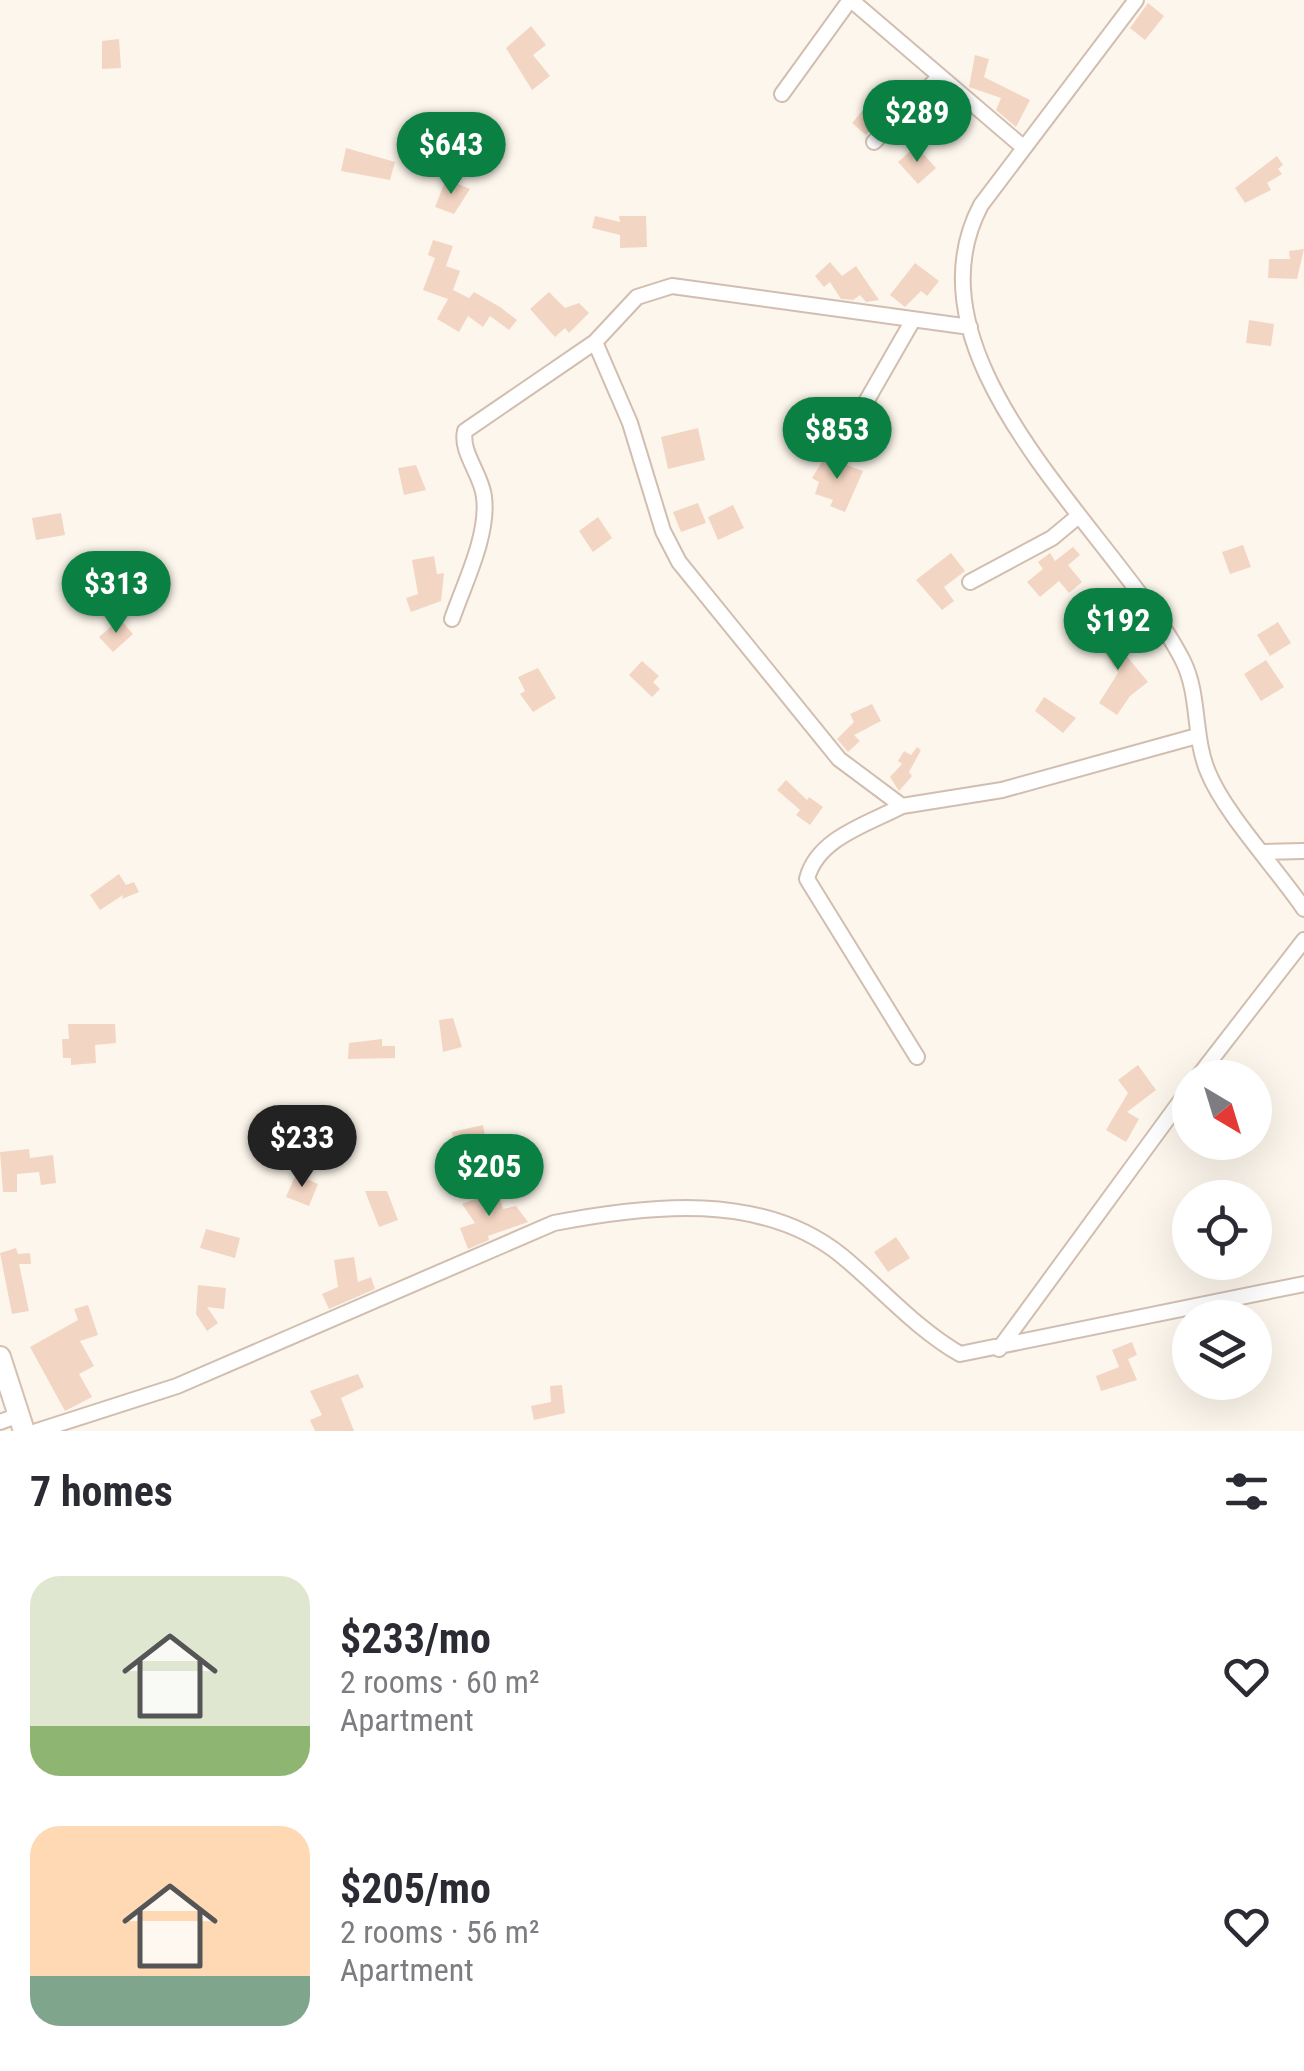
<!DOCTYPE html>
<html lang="en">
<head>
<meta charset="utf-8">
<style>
	:root { --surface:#fff; --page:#f2f2f3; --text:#2b2b33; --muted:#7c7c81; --accent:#0b8043 }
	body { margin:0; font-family:"Roboto Condensed",sans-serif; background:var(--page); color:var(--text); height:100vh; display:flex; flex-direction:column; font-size:38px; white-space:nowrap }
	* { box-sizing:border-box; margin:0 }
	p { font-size:32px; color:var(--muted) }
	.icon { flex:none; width:55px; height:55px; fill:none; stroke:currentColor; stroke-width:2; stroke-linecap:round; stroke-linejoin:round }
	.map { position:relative; height:1431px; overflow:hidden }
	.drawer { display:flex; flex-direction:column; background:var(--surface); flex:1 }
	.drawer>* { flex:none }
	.needle { width:65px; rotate:142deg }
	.buttons { position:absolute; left:1172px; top:1060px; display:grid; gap:20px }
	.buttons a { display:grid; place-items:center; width:100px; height:100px; border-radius:50%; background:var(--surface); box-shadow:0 10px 40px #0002; font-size:50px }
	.price { position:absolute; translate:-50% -85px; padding:0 22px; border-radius:35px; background:var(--accent); color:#fff; font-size:32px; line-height:65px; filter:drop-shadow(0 2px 5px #0008) }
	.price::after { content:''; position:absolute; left:50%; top:60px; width:30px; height:22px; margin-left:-15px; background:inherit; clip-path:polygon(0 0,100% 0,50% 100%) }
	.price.on { background:#222; color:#fff }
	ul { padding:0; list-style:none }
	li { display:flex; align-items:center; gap:30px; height:250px; padding:0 30px }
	li span { display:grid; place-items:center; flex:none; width:280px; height:200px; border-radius:30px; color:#555 }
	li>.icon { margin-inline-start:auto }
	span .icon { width:120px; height:120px; fill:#fffc; stroke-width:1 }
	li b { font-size:42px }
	h2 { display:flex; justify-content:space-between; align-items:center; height:120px; padding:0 30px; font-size:42px }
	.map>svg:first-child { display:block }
	.building { fill:#f3d5c3 }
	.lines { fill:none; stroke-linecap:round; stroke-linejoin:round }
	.street-casing { stroke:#d1beb0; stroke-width:18 }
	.secondary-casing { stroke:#d6c0b0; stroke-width:24 }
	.street { stroke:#fff; stroke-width:14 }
	.secondary { stroke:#fff; stroke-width:20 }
</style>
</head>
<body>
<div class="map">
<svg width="1304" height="1431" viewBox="0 0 1304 1431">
	<rect width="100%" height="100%" fill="#fdf6ec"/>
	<path class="building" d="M1148 3 1164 16 1145 40 1130 28Z
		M531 26 546 45 533 55 550 76 532 90 506 48Z
		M119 39 121 68 102 69V41Z
		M975 55 989 59 984 77 1030 100 1016 127 996 110 1001 98 969 87Z
		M870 102 886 115 866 135 852 123Z
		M430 134 457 143 451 160 424 151Z
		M916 146 936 168 918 184 898 162Z
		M346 148 395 162 390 180 341 171Z
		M1277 156 1283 165 1278 169 1282 174 1267 183 1271 190 1245 203 1235 188Z
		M446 179 470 189 454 214 435 207Z
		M595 216 620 222 619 216H646L647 247 620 248V235L592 228Z
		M433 240 453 246 446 266 460 271 453 290 469 298 474 292 500 307 517 320 509 330 490 316 483 327 468 316 459 332 437 319 448 299 423 290 435 258 428 255Z
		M1304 249 1297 279 1268 278 1269 259H1290L1289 251Z
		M830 262 842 276 856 266 879 300 866 302 860 295 853 300 841 299 830 282 824 287 815 276Z
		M915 263 939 281 927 296 921 291 905 307 890 295Z
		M549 292 565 308 579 303 589 313 569 333 565 328 555 337 530 309Z
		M1249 320 1274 324 1271 346 1246 343Z
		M698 428 705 460 668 469 661 437Z
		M825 457 863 471 845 512 830 506 833 500 815 494 819 482 812 478Z
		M416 465 426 490 404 495 398 468Z
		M698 503 706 523 681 532 673 512Z
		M733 505 744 528 718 540 708 517Z
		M61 513 65 535 36 540 32 518Z
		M598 517 612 538 593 552 579 531Z
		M1243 545 1251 567 1230 574 1222 552Z
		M1073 547 1080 555 1068 565 1082 582 1069 593 1059 581 1040 597 1027 582 1043 569 1038 562 1050 553 1055 561Z
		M951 553 965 571 944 587 954 601 942 610 916 580Z
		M434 556 437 574 444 573 441 601 411 612 406 598 418 594 412 560Z
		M120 619 133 634 113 652 99 637Z
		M1278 622 1291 643 1270 656 1257 635Z
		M1101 625 1148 682 1130 696 1117 715 1099 703 1118 673 1091 632Z
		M1266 660 1284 687 1261 701 1244 674Z
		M642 661 659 676 653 682 660 689 652 697 629 675Z
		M538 668 556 698 533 712 520 694 525 691 518 677Z
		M1044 697 1076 718 1063 733 1035 711Z
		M872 704 881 721 854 735 860 741 848 752 837 739 854 722 850 714Z
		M917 747 921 750 909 772 912 776 899 791 890 777 902 764 898 761 904 751 911 755Z
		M786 780 807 800 809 797 823 807 810 825 796 815 800 810 777 790Z
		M119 874 126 885 134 882 139 892 122 899 123 895 100 910 90 895Z
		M453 1018 462 1047 443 1052 439 1020Z
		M68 1024H115L116 1043 95 1045 96 1063 71 1065V1058H63L62 1039H69Z
		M382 1039V1046H395V1058L348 1059 349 1043Z
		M1138 1065 1156 1090 1127 1112 1139 1119 1126 1142 1106 1130 1128 1093 1118 1080Z
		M483 1125 486 1141 455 1148 452 1132Z
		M29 1149 30 1158 53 1155 56 1183 41 1185 39 1172 17 1174V1192H3L0 1152Z
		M296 1174 318 1184 309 1206 286 1197Z
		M497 1190 503 1209 516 1206 528 1222 488 1236 489 1240 468 1249 460 1228 475 1223 462 1204Z
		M365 1191H387L398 1220 379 1227Z
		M206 1229 240 1238 235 1258 200 1248Z
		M896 1237 910 1258 888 1272 874 1252Z
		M16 1248 18 1254 30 1253 31 1264H19L29 1311 12 1314 0 1253Z
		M354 1257 358 1282 371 1277 375 1289 329 1309 322 1294 338 1287 334 1260Z
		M198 1285 226 1288 224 1309 207 1307 218 1323 207 1331 196 1314Z
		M88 1305 98 1335 80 1341 94 1366 79 1374 92 1397 65 1411 30 1347 78 1320 74 1309Z
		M1132 1342 1137 1355 1128 1359 1137 1380 1101 1391 1096 1376 1119 1367 1112 1350Z
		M358 1374 364 1387 341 1398 354 1431H315L310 1420 322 1415 310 1391Z
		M562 1385 565 1413 534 1420 531 1406 551 1402 550 1386Z"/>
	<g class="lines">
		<g class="street-casing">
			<path id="street" d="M851 0 1023 147
				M1136 0 981 205C898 362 1120 536 1183 661 1200 695 1193 737 1208 772 1225 814 1277 869 1304 909
				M782 94 850 0
				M874 142 938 78
				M595 342 630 423 663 531 679 562 839 759 902 806 1002 790 1197 736
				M851 428 913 320
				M970 582 1052 538 1076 518
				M452 619C464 584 489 535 484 497 482 475 460 452 465 431L595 342 637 297 672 286 970 327
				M902 806C868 824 817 838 807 879L917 1057
				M1265 852 1304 851
				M1197 1078 1304 940
				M999 1349 1190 1088
				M0 1422 19 1415
				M37 1431 177 1386 554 1223C648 1205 762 1191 842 1256 882 1289 915 1328 960 1354L1304 1284"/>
		</g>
		<g class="secondary-casing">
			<path id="secondary" d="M0 1357 24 1431"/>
		</g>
		<use href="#street" class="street"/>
		<use href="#secondary" class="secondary"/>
	</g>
</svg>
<div class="buttons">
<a><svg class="needle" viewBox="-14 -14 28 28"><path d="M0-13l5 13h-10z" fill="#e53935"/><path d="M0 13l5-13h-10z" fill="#7c7c81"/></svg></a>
<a><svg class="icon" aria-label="locate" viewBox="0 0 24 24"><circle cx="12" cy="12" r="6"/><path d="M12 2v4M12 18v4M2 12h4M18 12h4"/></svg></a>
<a><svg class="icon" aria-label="layers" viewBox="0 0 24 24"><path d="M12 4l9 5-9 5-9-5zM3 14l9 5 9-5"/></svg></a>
</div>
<b class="price" style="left:917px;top:165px">$289</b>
<b class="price" style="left:451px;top:197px">$643</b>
<b class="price" style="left:837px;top:482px">$853</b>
<b class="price" style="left:116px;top:636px">$313</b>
<b class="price" style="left:1118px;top:673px">$192</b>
<b class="price on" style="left:302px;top:1190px">$233</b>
<b class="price" style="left:489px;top:1219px">$205</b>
</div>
<section class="drawer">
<h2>7 homes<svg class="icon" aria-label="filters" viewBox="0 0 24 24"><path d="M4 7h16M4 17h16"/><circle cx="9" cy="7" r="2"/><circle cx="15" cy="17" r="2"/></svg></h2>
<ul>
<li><span style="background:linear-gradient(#dfe7d0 75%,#8fb573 0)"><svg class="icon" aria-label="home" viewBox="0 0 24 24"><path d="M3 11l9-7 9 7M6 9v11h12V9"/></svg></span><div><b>$233/mo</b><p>2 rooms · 60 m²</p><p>Apartment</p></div><svg class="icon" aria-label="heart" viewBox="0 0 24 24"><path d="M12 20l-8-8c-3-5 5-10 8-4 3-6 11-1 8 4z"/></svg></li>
<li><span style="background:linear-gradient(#ffd9b3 75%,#7fa58c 0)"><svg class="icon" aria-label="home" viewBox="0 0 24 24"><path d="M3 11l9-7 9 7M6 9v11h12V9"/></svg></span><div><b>$205/mo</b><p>2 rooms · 56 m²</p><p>Apartment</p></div><svg class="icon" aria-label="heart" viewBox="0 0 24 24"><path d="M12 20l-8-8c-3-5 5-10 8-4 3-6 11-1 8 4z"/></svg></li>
</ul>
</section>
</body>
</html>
